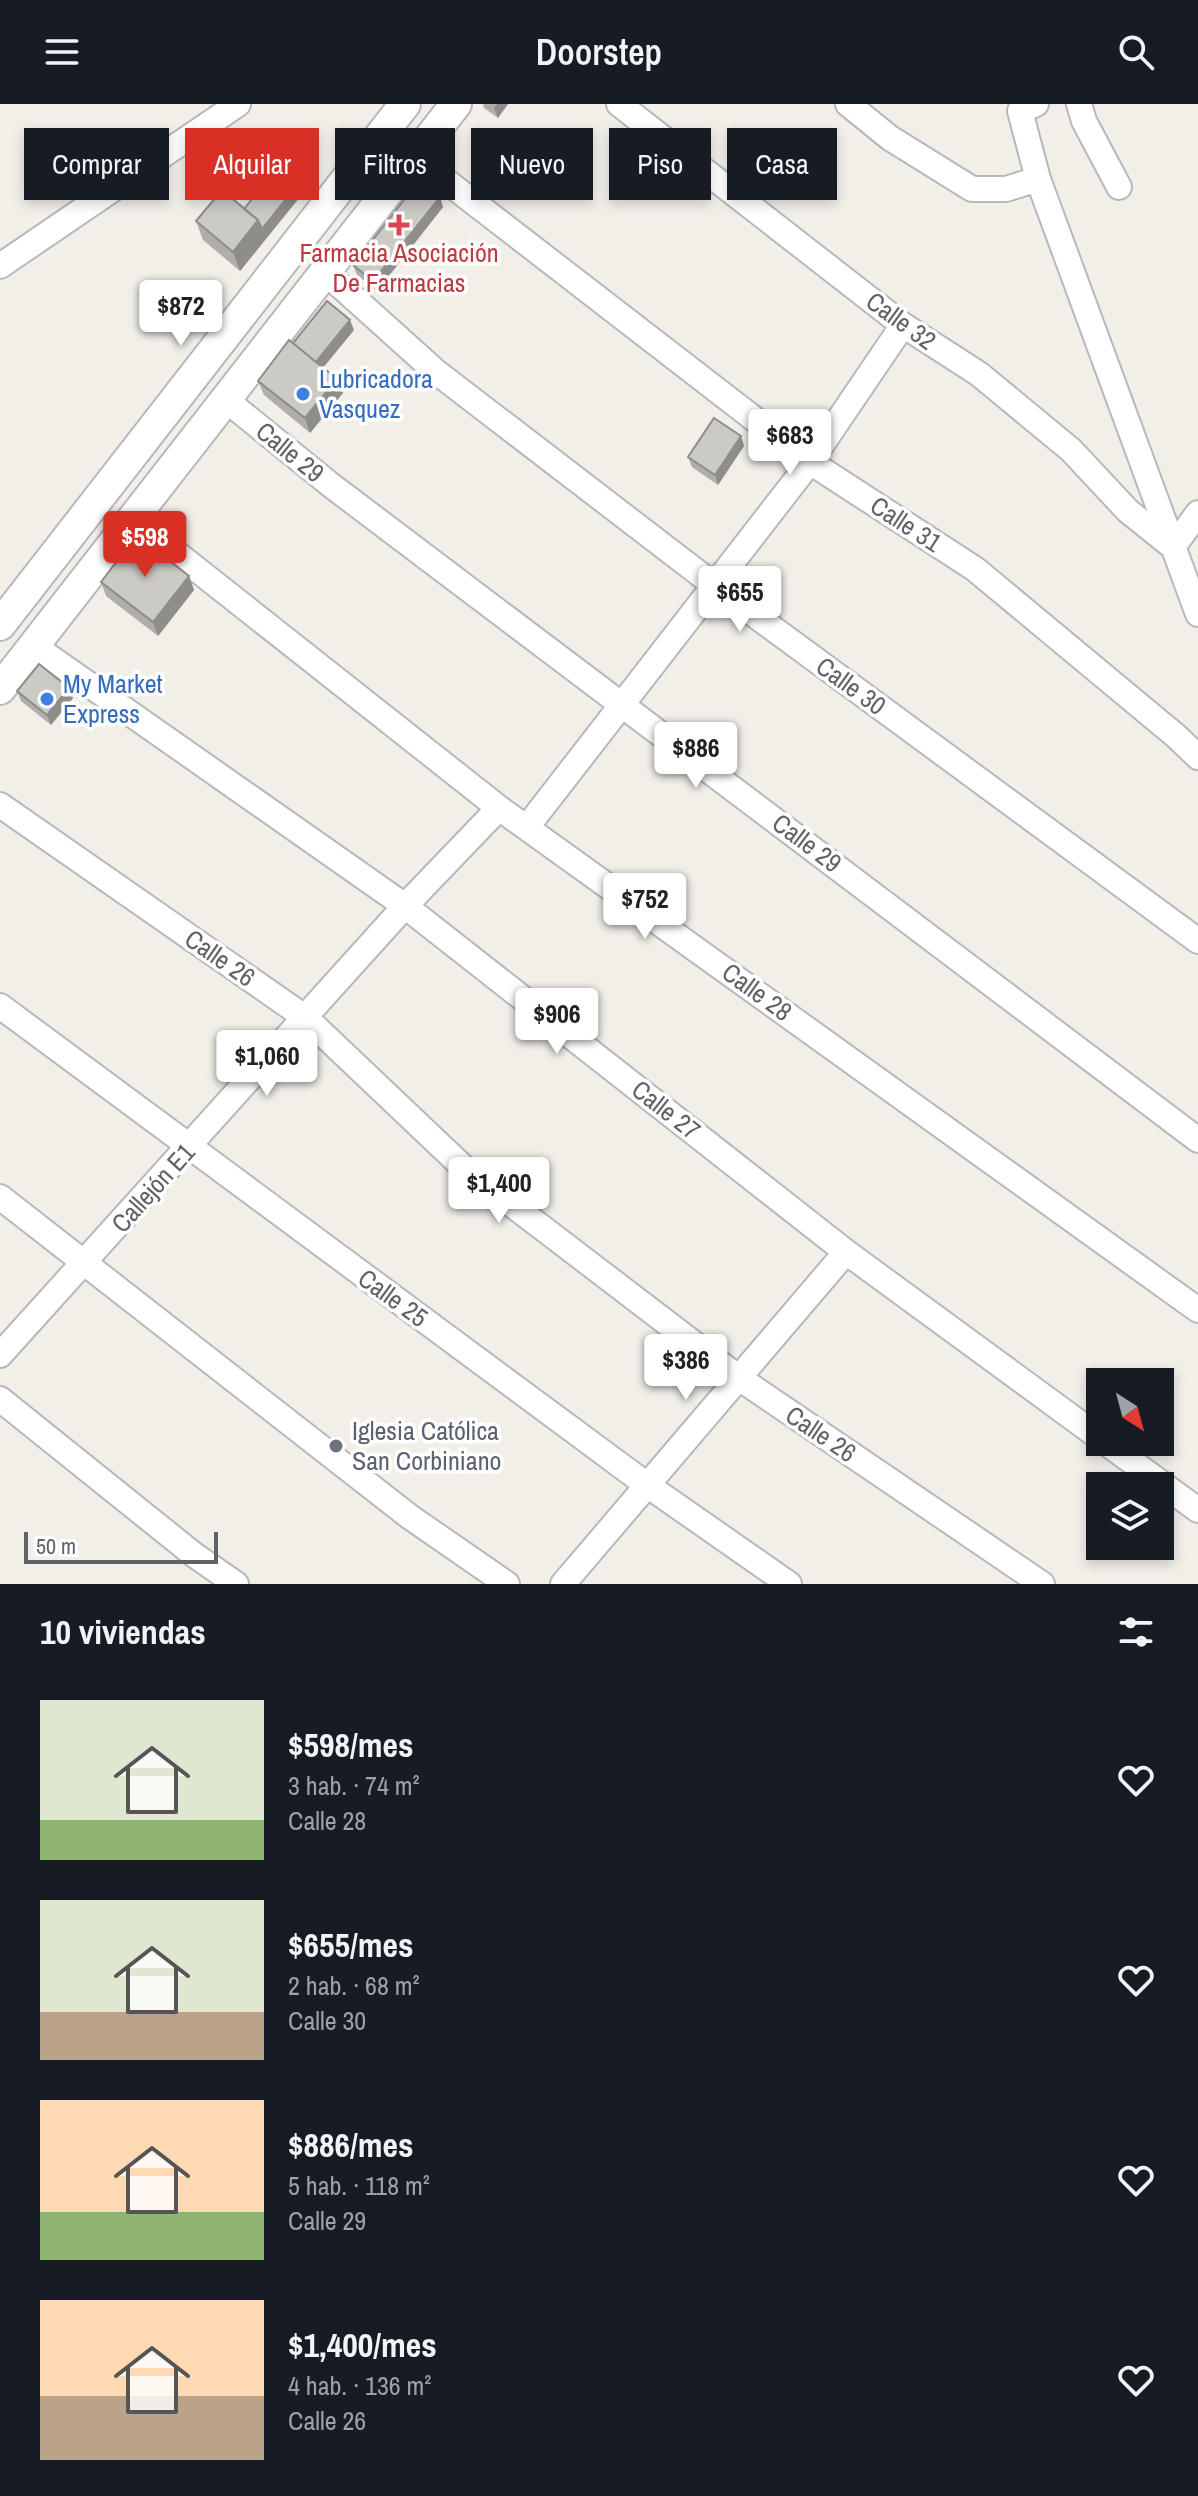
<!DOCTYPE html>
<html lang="es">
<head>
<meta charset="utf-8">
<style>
	:root { --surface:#171b24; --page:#20242c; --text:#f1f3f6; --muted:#9ea1a6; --accent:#d93025 }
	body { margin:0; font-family:"Archivo Narrow",sans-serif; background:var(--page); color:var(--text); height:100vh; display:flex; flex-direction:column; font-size:30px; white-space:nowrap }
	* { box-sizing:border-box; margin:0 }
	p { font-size:26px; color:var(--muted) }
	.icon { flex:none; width:44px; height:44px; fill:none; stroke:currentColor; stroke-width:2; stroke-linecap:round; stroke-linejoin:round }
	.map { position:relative; height:1480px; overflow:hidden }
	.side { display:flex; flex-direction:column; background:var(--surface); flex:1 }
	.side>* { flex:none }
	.hud { position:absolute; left:24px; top:24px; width:1150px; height:72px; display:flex; gap:16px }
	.needle { width:52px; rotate:144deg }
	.controls { position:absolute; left:1086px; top:1264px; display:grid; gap:16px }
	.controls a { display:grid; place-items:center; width:88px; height:88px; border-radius:0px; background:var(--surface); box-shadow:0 4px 12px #0003; font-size:40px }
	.scale { position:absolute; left:24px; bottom:20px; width:194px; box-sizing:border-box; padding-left:8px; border:4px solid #5f6368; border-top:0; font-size:22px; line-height:28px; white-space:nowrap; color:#5f6368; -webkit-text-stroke:6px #fff; paint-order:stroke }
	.price { position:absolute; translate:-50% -68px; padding:0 18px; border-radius:8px; background:#fff; color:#222; font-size:26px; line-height:52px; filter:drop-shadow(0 2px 4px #0008) }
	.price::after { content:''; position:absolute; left:50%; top:48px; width:24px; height:18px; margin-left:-12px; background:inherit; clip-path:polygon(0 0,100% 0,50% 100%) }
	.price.selected { background:var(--accent); color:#fff }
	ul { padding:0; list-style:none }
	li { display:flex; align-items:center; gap:24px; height:200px; padding:0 40px }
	li span { display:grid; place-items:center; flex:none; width:224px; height:160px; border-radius:0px; color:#555 }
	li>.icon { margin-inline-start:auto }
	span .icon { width:96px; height:96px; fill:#fffc; stroke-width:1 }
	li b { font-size:34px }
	h2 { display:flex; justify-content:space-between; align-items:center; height:96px; padding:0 40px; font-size:34px }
	.tag { padding:0 28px; border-radius:0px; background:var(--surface); box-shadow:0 4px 12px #0003; font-size:28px; line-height:72px }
	.tag.selected { background:var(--accent); color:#fff }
	header { display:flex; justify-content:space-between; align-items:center; height:104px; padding:0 40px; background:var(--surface); font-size:36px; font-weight:600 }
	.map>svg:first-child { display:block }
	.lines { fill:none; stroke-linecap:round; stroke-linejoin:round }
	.minor-casing { stroke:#b5b8bc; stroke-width:28 }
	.tertiary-casing { stroke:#b5b8bc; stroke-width:34 }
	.minor { stroke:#fff; stroke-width:24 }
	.tertiary { stroke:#fff; stroke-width:30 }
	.wall { fill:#afaea9 }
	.shaded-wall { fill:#8f8d8a }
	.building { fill:#cccac5; stroke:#8f8d8a; stroke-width:2 }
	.health-dot { fill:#e0444e; stroke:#fff; stroke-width:3 }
	.shop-dot { fill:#3f7fe0; stroke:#fff; stroke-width:3 }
	.worship-dot { fill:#6b7280; stroke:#fff; stroke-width:3 }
	.labels { text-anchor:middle; stroke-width:7; stroke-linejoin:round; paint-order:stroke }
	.health-label { font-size:26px; fill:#be3a42; stroke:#fff }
	.street-label { font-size:26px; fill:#5f6368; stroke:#fff }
	.shop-label { font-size:26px; fill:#366cbe; stroke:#fff; text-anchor:start }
	.worship-label { font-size:26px; fill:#5b616d; stroke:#fff; text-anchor:start }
</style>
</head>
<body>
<header><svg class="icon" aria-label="menu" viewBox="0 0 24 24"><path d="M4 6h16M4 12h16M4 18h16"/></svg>Doorstep<svg class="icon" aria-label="search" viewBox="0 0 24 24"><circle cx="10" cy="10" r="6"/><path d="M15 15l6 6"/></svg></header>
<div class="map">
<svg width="1198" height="1480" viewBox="0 0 1198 1480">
	<rect width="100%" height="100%" fill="#f1efe8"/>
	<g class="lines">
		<g class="minor-casing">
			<path id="minor" d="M619 0 903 221 979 270 1071 346 1128 407 1173 443 1198 409
				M848 0 890 34 972 85H1006L1038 75
				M1036 0 1020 7 1038 75 1198 510
				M1079 0 1084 17 1119 83
				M415 53 810 358 975 465 1176 632 1198 653
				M0 162 238 0
				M325 168 435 267 714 481 1198 837
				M226 296 332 382 1198 1036
				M133 415 499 704 1198 1206
				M34 542 405 802 846 1148 1100 1334
				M0 701 306 914 464 1064 739 1274 1042 1480
				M527 723 810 358 903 221
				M0 902 647 1381 789 1480
				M0 1093 410 1413 507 1480
				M0 1251 405 802 499 704
				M0 1295 193 1450 236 1480
				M1105 1338 1198 1406
				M563 1480 846 1148"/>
		</g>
		<g class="tertiary-casing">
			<path id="tertiary" d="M0 521 405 0
				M0 585 456 0"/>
		</g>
		<use href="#minor" class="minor"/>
		<use href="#tertiary" class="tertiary"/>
	</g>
	<path class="wall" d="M483 0H508L498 14 484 4Z
		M299 94 240 167 203 136 196 117 244 105Z
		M443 103 377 187 357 171 353 161Z
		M354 226 323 263 343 289 310 329 264 291 258 277Z
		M741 332 744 342 718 381 692 363 688 353Z
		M189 472 194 486 158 532 106 492 101 478Z
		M17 587 73 594 51 621 21 597Z"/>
	<path class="shaded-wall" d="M497 0H508L498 14 494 4Z
		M295 84 299 94 240 167 233 148 258 116Z
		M440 93 443 103 377 187 373 177Z
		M350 216 354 226 318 270 314 260Z
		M337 275 343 289 310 329 305 314Z
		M741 332 744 342 718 381 715 371Z
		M189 472 194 486 158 532 153 518Z
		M69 584 73 594 51 621 47 611Z"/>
	<path class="building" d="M274 67 295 84 262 125 258 116 244 105Z
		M419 77 440 93 373 177 353 161Z
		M222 86 258 116 233 148 196 117Z
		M327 197 350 216 316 258 293 239Z
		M289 236 337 275 305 314 258 277Z
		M714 314 741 332 715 371 688 353Z
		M137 431 189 472 153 518 101 478Z
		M39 560 69 584 47 611 17 587Z"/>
	<path class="health-dot" d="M395 109h8v8h8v8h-8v8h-8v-8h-8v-8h8z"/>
	<g class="shop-dot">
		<circle cx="303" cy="290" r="8"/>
		<circle cx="47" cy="595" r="8"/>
	</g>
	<circle class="worship-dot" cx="336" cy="1342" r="8"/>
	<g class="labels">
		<g class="health-label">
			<text x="399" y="158">Farmacia Asociación<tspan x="399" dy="30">De Farmacias</tspan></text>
		</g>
		<g class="street-label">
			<text transform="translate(901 217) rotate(36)" y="9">Calle 32</text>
			<text transform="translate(290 348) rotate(39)" y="9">Calle 29</text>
			<text transform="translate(906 420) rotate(33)" y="9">Calle 31</text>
			<text transform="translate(851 582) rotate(36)" y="9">Calle 30</text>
			<text transform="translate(807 739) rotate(37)" y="9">Calle 29</text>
			<text transform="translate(220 854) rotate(35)" y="9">Calle 26</text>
			<text transform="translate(757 888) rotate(36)" y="9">Calle 28</text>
			<text transform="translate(666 1006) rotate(38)" y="9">Calle 27</text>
			<text transform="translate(153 1084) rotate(-48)" y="9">Callejón E1</text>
			<text transform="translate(393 1194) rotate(36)" y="9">Calle 25</text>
			<text transform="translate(821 1330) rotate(34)" y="9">Calle 26</text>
		</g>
		<g class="shop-label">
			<text x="319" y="284">Lubricadora<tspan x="319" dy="30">Vasquez</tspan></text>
			<text x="63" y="589">My Market<tspan x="63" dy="30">Express</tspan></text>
		</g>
		<g class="worship-label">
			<text x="352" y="1336">Iglesia Católica<tspan x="352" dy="30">San Corbiniano</tspan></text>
		</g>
	</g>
</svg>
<div class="controls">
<a><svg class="needle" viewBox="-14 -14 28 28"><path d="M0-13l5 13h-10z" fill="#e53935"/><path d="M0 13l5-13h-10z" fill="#9ea1a6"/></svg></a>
<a><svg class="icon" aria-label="layers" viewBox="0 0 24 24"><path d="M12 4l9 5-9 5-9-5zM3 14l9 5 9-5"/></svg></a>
</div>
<div class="scale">50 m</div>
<b class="price" style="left:181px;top:244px">$872</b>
<b class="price" style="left:790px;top:373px">$683</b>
<b class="price selected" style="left:145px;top:475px">$598</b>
<b class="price" style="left:740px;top:530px">$655</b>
<b class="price" style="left:696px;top:686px">$886</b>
<b class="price" style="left:645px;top:837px">$752</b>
<b class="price" style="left:557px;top:952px">$906</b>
<b class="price" style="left:267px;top:994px">$1,060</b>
<b class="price" style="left:499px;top:1121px">$1,400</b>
<b class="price" style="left:686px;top:1298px">$386</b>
<div class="hud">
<a class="tag">Comprar</a>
<a class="tag selected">Alquilar</a>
<a class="tag">Filtros</a>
<a class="tag">Nuevo</a>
<a class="tag">Piso</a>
<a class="tag">Casa</a>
</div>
</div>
<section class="side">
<h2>10 viviendas<svg class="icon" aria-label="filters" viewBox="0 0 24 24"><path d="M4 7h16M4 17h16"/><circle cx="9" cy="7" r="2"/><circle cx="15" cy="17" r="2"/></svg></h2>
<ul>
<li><span style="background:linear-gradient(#dfe7d0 75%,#8fb573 0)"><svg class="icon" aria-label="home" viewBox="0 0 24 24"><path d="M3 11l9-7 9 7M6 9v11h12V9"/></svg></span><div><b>$598/mes</b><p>3 hab. · 74 m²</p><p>Calle 28</p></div><svg class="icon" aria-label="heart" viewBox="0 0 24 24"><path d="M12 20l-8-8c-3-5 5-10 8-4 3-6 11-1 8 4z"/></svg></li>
<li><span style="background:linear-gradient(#dfe7d0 70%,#b9a48a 0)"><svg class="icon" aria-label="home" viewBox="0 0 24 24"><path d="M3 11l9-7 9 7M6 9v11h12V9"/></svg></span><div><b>$655/mes</b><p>2 hab. · 68 m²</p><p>Calle 30</p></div><svg class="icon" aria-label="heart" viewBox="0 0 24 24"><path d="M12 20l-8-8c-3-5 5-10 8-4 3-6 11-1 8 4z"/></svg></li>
<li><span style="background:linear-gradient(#ffd9b3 70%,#8fb573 0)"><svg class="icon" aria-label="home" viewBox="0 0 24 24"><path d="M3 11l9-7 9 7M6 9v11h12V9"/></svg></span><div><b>$886/mes</b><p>5 hab. · 118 m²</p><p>Calle 29</p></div><svg class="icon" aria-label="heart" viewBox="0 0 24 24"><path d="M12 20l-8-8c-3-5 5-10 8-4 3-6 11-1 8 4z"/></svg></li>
<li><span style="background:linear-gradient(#ffd9b3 60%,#b9a48a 0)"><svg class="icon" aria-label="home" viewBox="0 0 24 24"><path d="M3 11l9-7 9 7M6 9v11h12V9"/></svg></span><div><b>$1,400/mes</b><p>4 hab. · 136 m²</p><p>Calle 26</p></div><svg class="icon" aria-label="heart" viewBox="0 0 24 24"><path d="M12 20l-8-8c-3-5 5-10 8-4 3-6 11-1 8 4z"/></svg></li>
</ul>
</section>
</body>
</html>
